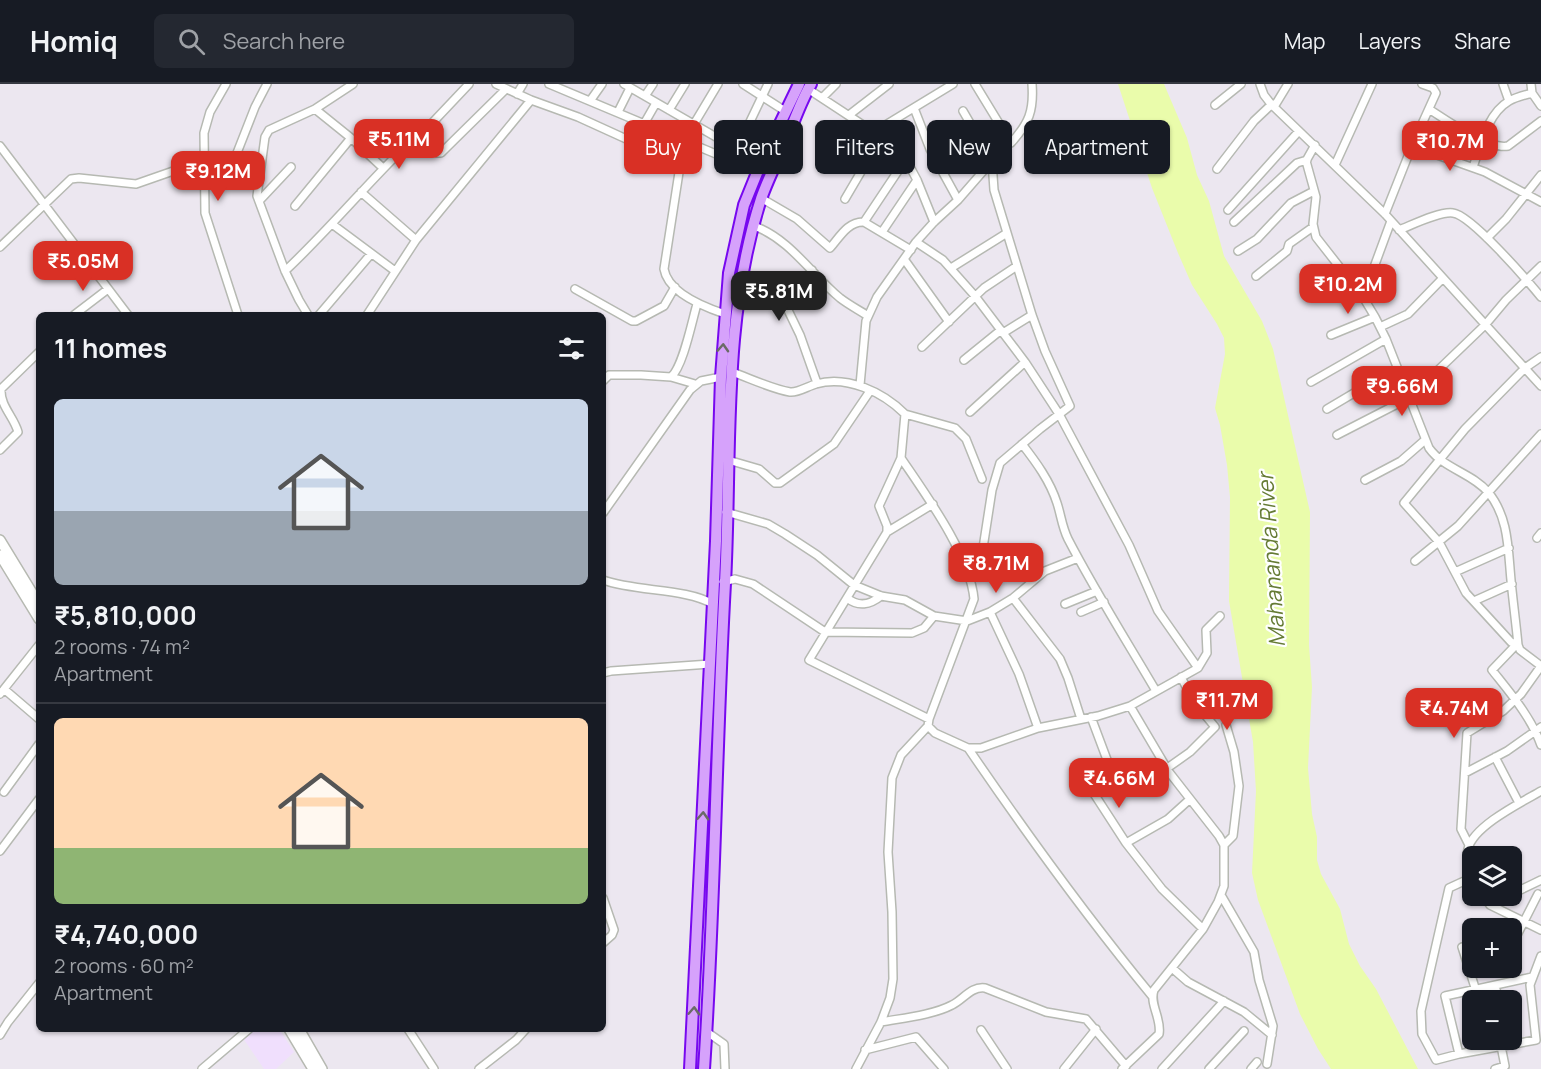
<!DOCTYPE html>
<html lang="en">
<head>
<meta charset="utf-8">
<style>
	:root { --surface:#171b24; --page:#242831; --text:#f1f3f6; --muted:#9ea1a6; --line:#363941; --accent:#d93025 }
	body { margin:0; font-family:Manrope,sans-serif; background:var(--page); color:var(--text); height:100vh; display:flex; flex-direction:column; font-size:22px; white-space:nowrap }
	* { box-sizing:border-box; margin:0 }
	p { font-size:20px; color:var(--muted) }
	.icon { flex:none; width:33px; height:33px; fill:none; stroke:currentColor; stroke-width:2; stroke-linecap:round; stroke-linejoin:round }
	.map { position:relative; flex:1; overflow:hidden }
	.panel { position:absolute; left:36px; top:228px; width:570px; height:720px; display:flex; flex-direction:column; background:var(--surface); border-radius:9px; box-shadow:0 2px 4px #0004 }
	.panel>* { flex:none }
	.top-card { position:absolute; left:624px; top:36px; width:570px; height:54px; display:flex; gap:12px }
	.buttons { position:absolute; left:1462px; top:762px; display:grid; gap:12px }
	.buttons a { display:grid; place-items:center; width:60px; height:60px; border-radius:9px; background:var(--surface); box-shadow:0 2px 4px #0004; font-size:30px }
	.price { position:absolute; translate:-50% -51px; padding:0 14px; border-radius:12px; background:var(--accent); color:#fff; font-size:20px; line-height:39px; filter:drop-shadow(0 2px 3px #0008) }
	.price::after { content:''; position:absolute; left:50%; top:36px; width:18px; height:14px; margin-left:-9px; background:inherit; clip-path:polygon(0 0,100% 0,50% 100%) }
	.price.current { background:#222; color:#fff }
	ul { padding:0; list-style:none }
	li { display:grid; align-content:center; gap:12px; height:318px; padding:0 18px }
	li+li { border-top:2px solid var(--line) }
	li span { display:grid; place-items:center; height:186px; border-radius:9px; color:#555 }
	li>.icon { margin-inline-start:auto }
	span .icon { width:108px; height:108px; fill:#fffc; stroke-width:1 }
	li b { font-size:26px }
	h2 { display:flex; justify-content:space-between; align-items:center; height:72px; padding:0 18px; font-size:26px }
	.pill { padding:0 21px; border-radius:9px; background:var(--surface); box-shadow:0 2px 4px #0004; font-size:21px; line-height:54px }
	.pill.current { background:var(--accent); color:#fff }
	header { display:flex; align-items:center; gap:36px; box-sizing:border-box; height:84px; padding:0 30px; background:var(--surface); border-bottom:2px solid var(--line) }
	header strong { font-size:28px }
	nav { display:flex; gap:33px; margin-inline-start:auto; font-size:21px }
	.search { width:420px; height:54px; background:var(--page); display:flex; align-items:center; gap:15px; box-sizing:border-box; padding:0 21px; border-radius:9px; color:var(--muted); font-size:22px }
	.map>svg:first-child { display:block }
	.commercial { fill:#f0dffd }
	.water { fill:#eafcab }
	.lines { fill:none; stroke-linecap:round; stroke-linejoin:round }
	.minor-casing { stroke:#b6b9b2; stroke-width:10 }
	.secondary-casing { stroke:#b6b9b1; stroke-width:12 }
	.trunk-casing { stroke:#7708ef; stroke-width:14 }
	.minor { stroke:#fff; stroke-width:7 }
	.secondary { stroke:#fff; stroke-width:9 }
	.trunk { stroke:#d6a2fb; stroke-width:10 }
	.oneway { stroke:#6a6a66 }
	.labels { text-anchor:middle; stroke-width:4.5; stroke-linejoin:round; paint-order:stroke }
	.water-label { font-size:22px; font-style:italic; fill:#657b34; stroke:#fff }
</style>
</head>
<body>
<header>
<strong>Homiq</strong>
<div class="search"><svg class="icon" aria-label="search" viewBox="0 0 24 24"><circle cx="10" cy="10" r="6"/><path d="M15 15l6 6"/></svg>Search here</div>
<nav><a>Map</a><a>Layers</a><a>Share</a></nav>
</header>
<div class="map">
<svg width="1541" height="985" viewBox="0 0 1541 985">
	<rect width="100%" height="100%" fill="#ece7f0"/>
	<path class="commercial" d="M254 945H279L294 968 276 985H264L243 954Z"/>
	<path class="water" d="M1118 0H1164L1187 54 1197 91 1209 117 1224 172 1262 237 1273 265 1310 428 1309 561 1312 603 1308 684 1312 730 1317 753V776L1321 790 1340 825 1349 860 1360 882 1376 905 1418 985H1331L1318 965 1300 930 1258 816 1252 789 1256 707 1253 658 1229 517 1230 413 1227 381 1220 341 1215 324 1225 270 1224 254 1217 240 1192 201 1178 169 1152 104Z"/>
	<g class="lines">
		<g class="minor-casing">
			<path id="minor" d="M226 0 210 28 204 49 205 129 238 231
				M496 0 531 16 578 33 679 79 680 82 664 185C668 209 704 223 725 230
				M549 0 716 70
				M624 0 761 79
				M743 0 785 27
				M975 0 1011 59C1029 39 1034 27 1032 0
				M1260 0 1264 11 1271 20 1385 130 1541 302
				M1503 0 1509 17
				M1531 0 1532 9 1541 22
				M808 5 901 66 917 96 934 138
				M517 10 523 0
				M645 12 653 0
				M822 14 836 0
				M590 17 602 0
				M1215 21 1241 0
				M1274 23 1288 0
				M914 24 930 65 958 116
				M315 25 351 54 383 84
				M1429 25C1446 36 1489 66 1508 62L1541 37
				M669 26 685 0
				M963 27 992 77 994 106 1032 231 1045 267 1070 322 1040 345 1000 379 992 406 983 464 978 476 969 488
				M618 28 630 4
				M849 31 889 0
				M644 40 656 19
				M694 40 718 0
				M874 48 953 0
				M417 55 469 0
				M1315 61 1306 77 1316 113 1313 140 1316 153 1363 213 1375 233 1386 255 1429 364C1444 385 1472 389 1488 408 1509 433 1508 466 1511 496 1513 518 1516 539 1518 561L1520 566 1541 582
				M0 62 128 231
				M1412 62 1436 9 1433 4 1422 0
				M737 65 768 0
				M1335 81 1372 0
				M1473 83C1481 61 1487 30 1509 17 1516 13 1525 11 1532 9
				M1217 85 1254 37 1272 20
				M361 108 416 156
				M761 114 797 135 830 164C839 154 848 137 864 138L911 166
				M845 115 882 52
				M259 117 291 83
				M295 122 351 54
				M1228 126 1299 47
				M1385 130 1412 62 1485 88 1541 118
				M864 138 906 75
				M1234 138 1297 79 1307 76
				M332 140 395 187
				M754 142C790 155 812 191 840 214 849 221 859 226 868 232
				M1399 146C1412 141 1440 127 1453 129 1471 131 1527 196 1541 213
				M882 148 917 96
				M1487 154 1506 135 1541 91
				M916 158 943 176 975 212 1025 278 1059 330 1129 461 1158 527 1198 584
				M0 163 71 95 79 94 136 100 179 85 219 84 228 81 235 74 255 23 267 0
				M1238 167 1257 155 1291 119 1314 107
				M904 175 949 238
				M951 184 1007 149
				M812 186 791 212 786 222 800 251 817 299
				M285 187C330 145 369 97 413 55H417L437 69H441L506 5
				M1256 192 1287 167 1289 160 1313 143
				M575 205 632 237H636L664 222 675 203
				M1363 213 1391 137
				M74 231 108 205
				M308 231 299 216 285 187 257 112 265 53 269 46 315 25 353 0
				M319 231 371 170
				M367 231 416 156 531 16
				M1380 243 1408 230 1443 194
				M1003 249 1032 231
				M1331 251 1375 233
				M922 263 984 204 1017 182
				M964 276 1001 246
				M732 288C749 294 772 305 790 308 798 309 808 302 816 300 847 291 883 308 905 330L901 374C926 411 970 471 974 515L929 635 928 642 935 649 968 664H981L1038 644 1098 632 1130 622 1198 584 1207 569 1206 546 1220 532
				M671 293 695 300
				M603 297 609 291H641L671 293C683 283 692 237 697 220
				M1311 298 1386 255
				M860 301 866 237 877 213 916 158 934 138 958 116 992 77
				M1327 325 1359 306 1398 286
				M970 328 1025 278
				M905 330 955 344 966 355 982 395
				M1337 351 1409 314 1485 241 1506 216 1541 182
				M1022 360C1036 378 1050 397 1057 419 1061 431 1062 443 1068 455 1095 507 1126 556 1156 607
				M0 366 18 348C14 333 0 322 1 305L39 268
				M901 374 879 422 887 442V448L809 576 929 635
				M728 376 759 385 775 399H780L834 360 870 307
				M1365 396 1401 377 1425 356
				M726 428 768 440 785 450 817 471 854 501 881 512 905 516 934 532 967 537 990 528 1013 514 1045 487 1078 474
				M603 429 690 306 701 297 721 293
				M887 448 933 420
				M1537 454 1541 449
				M1415 477 1458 442 1541 350
				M1455 488 1509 464
				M603 496C637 508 685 504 713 520
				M723 498 735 495 753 500 825 548 912 549 924 544 934 532
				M847 514C858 523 870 521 881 512
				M1013 514 1060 575 1068 594 1081 635
				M1474 517 1512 500
				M1065 520 1097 507
				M990 528 1019 590 1038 644
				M1081 528 1104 518
				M1516 561 1492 586C1511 610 1531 633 1541 661
				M1518 561 1511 558 1466 509 1439 458 1404 419 1465 345 1525 284 1541 273
				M603 589 611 587 710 580
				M4 605 39 635
				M0 610 39 561
				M1091 633 1112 689
				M968 664C1026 749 1086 832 1152 912
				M1495 673 1519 719
				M1166 685 1190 668 1215 643 1193 616 1181 593
				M1465 689 1507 667 1541 643
				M1091 705 1126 759
				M4 708 39 660
				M1189 716 1168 735 1126 759 1162 805 1203 845
				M1224 761 1233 752 1239 702 1234 668 1226 641
				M1469 761 1461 745 1467 649 1503 627 1521 610 1541 582
				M0 767 39 715
				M1473 792C1470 783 1466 774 1468 765 1473 742 1522 718 1541 707
				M1473 793 1449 804 1421 927 1422 950 1436 976 1459 970 1536 956 1530 901 1541 872
				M1512 810 1541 796
				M1221 811 1254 868 1259 896 1273 942 1267 980
				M1483 812 1490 821 1541 846
				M603 814 614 846 612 851 603 859
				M1490 821 1509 812
				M1473 840 1480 844
				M1512 861 1538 810
				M1462 863 1479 916
				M1172 884 1188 898 1244 928 1272 951
				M1495 902 1499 916
				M881 938C903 934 933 931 952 921 963 916 971 902 985 904L1046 928 1086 935 1126 982
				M408 945 434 985
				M981 946 1007 985
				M707 948 724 960 725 985
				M0 951 8 938 39 899
				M865 966 916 953 944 985
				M1459 970 1445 912 1532 893
				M202 985 249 945
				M479 985 516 956 526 945
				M856 985 881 938 890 914 893 895 892 828 888 768 892 694 901 671 928 642
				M1064 985 1096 945
				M1122 985 1159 950C1162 935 1149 920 1154 906L1203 845 1218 818 1224 802V761L1219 752 1169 688 1130 622
				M1162 985 1224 917
				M1209 985 1244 947
				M1251 985 1257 978
				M1495 985 1505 982 1501 962"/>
		</g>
		<g class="secondary-casing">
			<path id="secondary" d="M0 456 39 520
				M0 471 39 535
				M289 945 313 985
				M299 945 322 985"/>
		</g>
		<g class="trunk-casing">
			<path id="trunk" d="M690 985 716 457 721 293 729 189 744 121 761 79 799 0
				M704 985C715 823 716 661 725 499 732 371 721 238 761 115 768 95 778 75 787 55 794 37 801 17 811 0"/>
		</g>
		<use href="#minor" class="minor"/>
		<use href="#secondary" class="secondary"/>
		<use href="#trunk" class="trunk"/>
	</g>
	<defs><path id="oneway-chevron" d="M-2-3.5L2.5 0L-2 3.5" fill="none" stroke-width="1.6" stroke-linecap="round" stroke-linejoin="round" transform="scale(1.5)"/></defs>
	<g class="oneway">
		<use href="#oneway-chevron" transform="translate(723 264) rotate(-87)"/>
		<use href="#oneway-chevron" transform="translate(703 732) rotate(-87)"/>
		<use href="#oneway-chevron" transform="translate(694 927) rotate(-87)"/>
	</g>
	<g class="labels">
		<g class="water-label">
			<text transform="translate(1271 476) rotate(-94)" y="8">Mahananda River</text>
		</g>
	</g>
</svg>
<div class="buttons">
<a><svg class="icon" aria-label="layers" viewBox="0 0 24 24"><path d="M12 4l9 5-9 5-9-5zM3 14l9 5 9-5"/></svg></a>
<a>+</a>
<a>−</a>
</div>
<b class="price" style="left:399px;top:86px">₹5.11M</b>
<b class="price" style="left:1450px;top:88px">₹10.7M</b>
<b class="price" style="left:218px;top:118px">₹9.12M</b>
<b class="price" style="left:83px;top:208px">₹5.05M</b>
<b class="price" style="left:1348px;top:231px">₹10.2M</b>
<b class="price current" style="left:779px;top:238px">₹5.81M</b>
<b class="price" style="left:1402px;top:333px">₹9.66M</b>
<b class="price" style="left:996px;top:510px">₹8.71M</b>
<b class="price" style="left:1227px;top:647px">₹11.7M</b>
<b class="price" style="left:1454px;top:655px">₹4.74M</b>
<b class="price" style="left:1119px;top:725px">₹4.66M</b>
<div class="top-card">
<a class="pill current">Buy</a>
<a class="pill">Rent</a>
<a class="pill">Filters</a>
<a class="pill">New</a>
<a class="pill">Apartment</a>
</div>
<section class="panel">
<h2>11 homes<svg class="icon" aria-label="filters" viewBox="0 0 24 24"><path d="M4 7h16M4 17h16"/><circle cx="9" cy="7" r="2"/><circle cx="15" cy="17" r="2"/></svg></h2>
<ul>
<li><span style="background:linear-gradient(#c9d6e8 60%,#9aa5b1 0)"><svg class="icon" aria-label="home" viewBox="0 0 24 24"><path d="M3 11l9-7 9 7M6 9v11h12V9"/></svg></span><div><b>₹5,810,000</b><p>2 rooms · 74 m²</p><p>Apartment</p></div></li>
<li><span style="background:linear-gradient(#ffd9b3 70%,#8fb573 0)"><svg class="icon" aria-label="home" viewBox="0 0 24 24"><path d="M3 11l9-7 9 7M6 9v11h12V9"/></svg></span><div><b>₹4,740,000</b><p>2 rooms · 60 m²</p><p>Apartment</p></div></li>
</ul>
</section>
</div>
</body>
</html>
